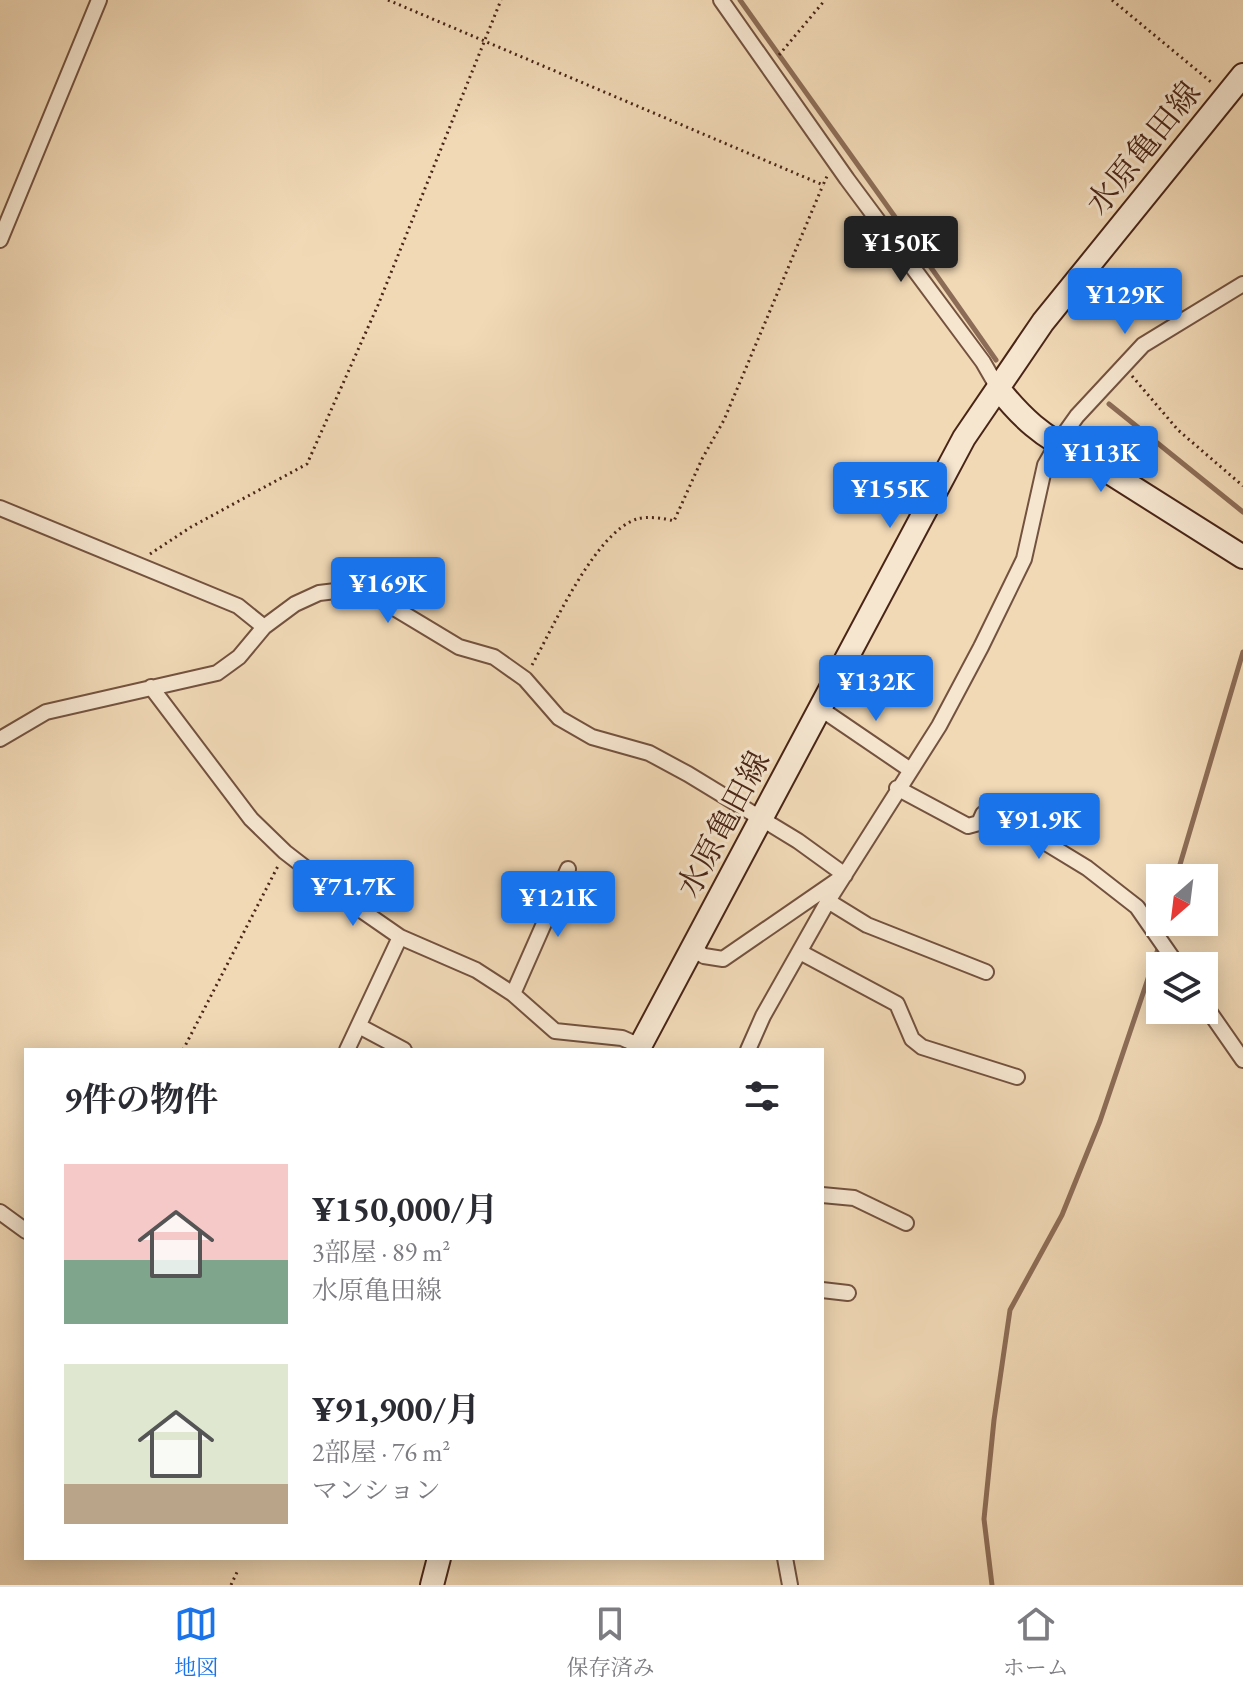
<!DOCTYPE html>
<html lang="ja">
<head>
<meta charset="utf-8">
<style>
	:root { --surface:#fff; --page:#f2f2f3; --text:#2b2b33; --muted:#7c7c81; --line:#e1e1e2; --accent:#1a73e8 }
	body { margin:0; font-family:"EB Garamond","Noto Serif JP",serif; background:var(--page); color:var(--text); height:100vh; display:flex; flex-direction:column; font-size:30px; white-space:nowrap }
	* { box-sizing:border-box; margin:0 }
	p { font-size:26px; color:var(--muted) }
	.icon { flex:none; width:44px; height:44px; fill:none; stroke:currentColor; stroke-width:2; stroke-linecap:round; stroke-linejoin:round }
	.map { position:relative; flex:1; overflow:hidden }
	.panel { position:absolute; left:24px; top:1048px; width:800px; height:512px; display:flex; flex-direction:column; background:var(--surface); border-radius:0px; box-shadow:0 4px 20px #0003 }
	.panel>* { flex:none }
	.needle { width:52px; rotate:208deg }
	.tools { position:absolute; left:1146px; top:864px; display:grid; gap:16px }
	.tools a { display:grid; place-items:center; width:72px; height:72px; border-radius:0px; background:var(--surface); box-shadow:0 4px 20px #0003; font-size:40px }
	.price { position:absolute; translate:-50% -68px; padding:0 18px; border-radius:8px; background:var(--accent); color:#fff; font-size:26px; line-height:52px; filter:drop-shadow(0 2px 4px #0008) }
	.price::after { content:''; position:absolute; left:50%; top:48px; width:24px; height:18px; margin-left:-12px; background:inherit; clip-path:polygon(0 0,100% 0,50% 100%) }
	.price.active { background:#222; color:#fff }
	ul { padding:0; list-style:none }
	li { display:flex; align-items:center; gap:24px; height:200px; padding:0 40px }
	li span { display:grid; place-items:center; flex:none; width:224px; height:160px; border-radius:0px; color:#555 }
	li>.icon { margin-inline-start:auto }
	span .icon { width:96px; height:96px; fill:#fffc; stroke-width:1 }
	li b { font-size:34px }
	h2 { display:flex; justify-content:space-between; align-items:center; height:96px; padding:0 40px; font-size:34px }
	.tabs { display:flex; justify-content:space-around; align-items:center; height:112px; border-top:2px solid var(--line); background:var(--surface); font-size:22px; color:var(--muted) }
	.tabs a { display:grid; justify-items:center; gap:4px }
	.tabs .active { color:var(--accent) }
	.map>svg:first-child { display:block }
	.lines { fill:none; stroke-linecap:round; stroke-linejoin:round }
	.stream { stroke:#8c6c56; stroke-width:5 }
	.street-casing { stroke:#73523f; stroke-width:18 }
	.secondary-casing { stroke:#492517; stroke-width:26 }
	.path { stroke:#492517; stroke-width:3; stroke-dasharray:2 4; stroke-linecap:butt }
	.street { stroke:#f6e6d0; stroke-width:14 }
	.secondary { stroke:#f6e6d0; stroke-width:22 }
	.labels { text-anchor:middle; stroke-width:6; stroke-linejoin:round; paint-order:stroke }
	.street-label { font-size:32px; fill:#492517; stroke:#f6e6d0 }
</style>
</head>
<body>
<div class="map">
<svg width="1243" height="1585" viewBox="0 0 1243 1585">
	<rect width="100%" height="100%" fill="#f1d9b6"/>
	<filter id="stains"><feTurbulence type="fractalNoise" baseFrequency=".0025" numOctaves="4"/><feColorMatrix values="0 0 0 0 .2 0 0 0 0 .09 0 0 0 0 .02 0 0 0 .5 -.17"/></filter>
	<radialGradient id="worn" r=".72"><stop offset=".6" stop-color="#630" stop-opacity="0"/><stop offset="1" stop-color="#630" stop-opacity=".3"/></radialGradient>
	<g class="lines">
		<path class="stream" d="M740 0C825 120 912 239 996 360
			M1109 404 1243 512
			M1176 878 1243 652
			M1161 937 1165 922
			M992 1585 984 1519 994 1420 1010 1310 1062 1215 1100 1121 1159 946"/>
		<g class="street-casing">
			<path id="street" d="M721 0 847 179 983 362 998 388
				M0 240 99 0
				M0 508 238 606 264 627
				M151 687 251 819 285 852 351 903 400 937 476 970 513 994 555 1031 622 1038 640 1046
				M821 709 909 769
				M0 739 46 712 217 673 239 657 264 627 295 604 319 593 361 588 459 647 494 657 525 679 559 718 592 737 649 753 688 774 798 841 845 875 723 959 704 956 693 949
				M897 788 968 826 979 823 983 814 989 810 995 812 1087 868 1137 907 1178 966
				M828 901 867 925 986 972
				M800 952 897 1004 912 1039 922 1047 1017 1077
				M513 994 568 869
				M1204 1004 1243 1060
				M359 1026 404 1050
				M347 1050 400 937
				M748 1050 763 1016 828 901 939 726 981 647 1024 559 1045 465 1057 444 1077 416 1143 345 1243 284
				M822 1195 854 1198 906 1223
				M0 1212 26 1231
				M822 1290 848 1293
				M785 1558 790 1585"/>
		</g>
		<g class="secondary-casing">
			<path id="secondary" d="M998 388C1020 416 1044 439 1077 452L1243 557
				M638 1050 964 438 1043 322 1243 75
				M432 1585 439 1558"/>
		</g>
		<path class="path" d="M388 0 823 185 828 174
			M1112 0 1211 82
			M779 55 825 0
			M1132 376 1178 430 1243 486
			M150 554 191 527 307 464 378 305 501 0
			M532 665C553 628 595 532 637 519 647 516 664 518 674 521L702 459 724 420 823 185
			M183 1050 278 866
			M231 1585 238 1570"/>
		<use href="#street" class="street"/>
		<use href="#secondary" class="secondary"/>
	</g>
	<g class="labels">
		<g class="street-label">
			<text transform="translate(1143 148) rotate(-51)" y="11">水原亀田線</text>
			<text transform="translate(723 824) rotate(-62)" y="11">水原亀田線</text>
		</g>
	</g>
	<rect width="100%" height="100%" filter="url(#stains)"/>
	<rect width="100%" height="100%" fill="url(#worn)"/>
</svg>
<div class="tools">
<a><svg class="needle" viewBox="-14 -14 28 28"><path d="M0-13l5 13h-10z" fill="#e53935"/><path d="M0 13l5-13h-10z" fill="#7c7c81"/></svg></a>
<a><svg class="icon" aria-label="layers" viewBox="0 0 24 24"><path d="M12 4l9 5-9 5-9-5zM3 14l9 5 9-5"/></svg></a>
</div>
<b class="price active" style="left:901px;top:284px">¥150K</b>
<b class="price" style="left:1125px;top:336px">¥129K</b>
<b class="price" style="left:1101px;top:494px">¥113K</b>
<b class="price" style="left:890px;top:530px">¥155K</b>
<b class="price" style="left:388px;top:625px">¥169K</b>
<b class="price" style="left:876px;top:723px">¥132K</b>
<b class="price" style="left:1039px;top:861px">¥91.9K</b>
<b class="price" style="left:353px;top:928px">¥71.7K</b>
<b class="price" style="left:558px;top:939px">¥121K</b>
<section class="panel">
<h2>9件の物件<svg class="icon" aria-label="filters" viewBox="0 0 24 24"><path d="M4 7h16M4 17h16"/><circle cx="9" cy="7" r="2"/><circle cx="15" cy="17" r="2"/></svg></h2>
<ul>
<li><span style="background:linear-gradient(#f6c9c9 60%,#7fa58c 0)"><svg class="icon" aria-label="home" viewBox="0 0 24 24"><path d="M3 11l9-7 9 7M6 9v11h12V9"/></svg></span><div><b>¥150,000/月</b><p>3部屋 · 89 m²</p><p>水原亀田線</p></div></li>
<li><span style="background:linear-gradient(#dfe7d0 75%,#b9a48a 0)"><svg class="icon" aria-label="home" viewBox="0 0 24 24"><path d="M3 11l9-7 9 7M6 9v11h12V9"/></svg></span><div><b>¥91,900/月</b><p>2部屋 · 76 m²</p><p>マンション</p></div></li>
</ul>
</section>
</div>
<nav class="tabs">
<a class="active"><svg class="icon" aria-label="map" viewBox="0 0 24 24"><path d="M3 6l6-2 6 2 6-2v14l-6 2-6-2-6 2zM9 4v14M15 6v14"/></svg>地図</a>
<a><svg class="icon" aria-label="saved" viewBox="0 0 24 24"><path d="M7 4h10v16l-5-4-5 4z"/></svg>保存済み</a>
<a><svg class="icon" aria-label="home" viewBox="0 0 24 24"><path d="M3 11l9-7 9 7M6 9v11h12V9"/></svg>ホーム</a>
</nav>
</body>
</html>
